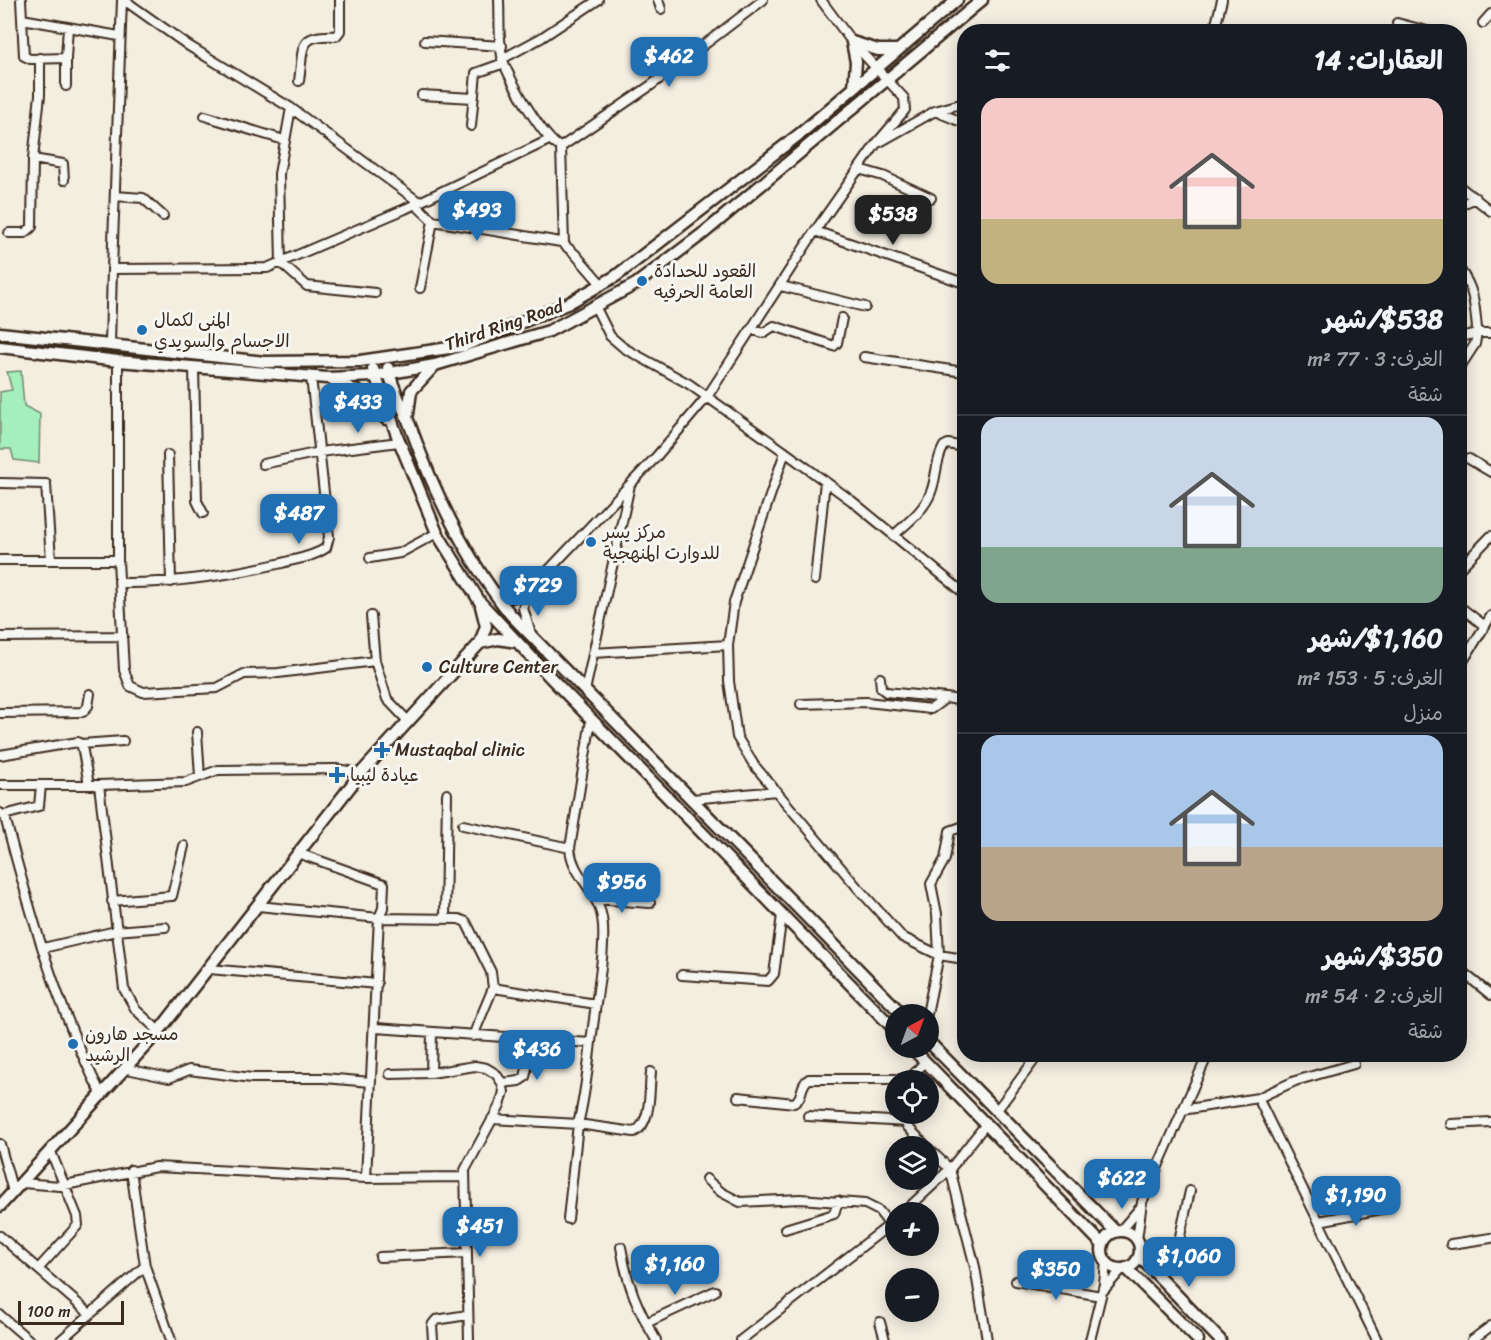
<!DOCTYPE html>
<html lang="ar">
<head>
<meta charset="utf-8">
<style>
	:root { --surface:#171b24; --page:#20242c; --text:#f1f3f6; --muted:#9ea1a6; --line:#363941; --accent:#1f6fb2 }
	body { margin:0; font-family:Sriracha,"Playpen Sans Arabic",sans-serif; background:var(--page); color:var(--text); direction:rtl; height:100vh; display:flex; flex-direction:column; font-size:22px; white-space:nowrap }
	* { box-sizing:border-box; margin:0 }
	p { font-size:20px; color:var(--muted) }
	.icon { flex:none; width:33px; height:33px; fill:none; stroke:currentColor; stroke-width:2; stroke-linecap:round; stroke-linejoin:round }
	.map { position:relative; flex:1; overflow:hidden; direction:ltr }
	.sheet { position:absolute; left:957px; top:24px; width:510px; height:1038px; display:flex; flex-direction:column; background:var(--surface); border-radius:24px; box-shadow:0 3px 15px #0003; direction:rtl }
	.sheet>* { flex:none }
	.needle { width:39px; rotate:41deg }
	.buttons { position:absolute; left:885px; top:1004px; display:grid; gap:12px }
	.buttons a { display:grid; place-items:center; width:54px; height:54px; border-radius:50%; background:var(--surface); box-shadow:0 3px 15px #0003; font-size:30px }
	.scale { position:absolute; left:18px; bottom:15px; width:106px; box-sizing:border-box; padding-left:6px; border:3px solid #3b2a1e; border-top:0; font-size:16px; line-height:21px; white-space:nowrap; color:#3b2a1e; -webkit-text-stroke:4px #f6f6f2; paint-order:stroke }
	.price { position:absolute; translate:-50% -51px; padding:0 14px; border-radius:12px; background:var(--accent); color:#fff; font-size:20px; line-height:39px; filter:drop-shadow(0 2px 3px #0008) }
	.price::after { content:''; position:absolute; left:50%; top:36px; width:18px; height:14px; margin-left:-9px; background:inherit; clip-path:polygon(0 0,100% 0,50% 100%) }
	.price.selected { background:#222; color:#fff }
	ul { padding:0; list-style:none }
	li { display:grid; align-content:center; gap:12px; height:318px; padding:0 24px }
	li+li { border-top:2px solid var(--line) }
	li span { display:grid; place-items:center; height:186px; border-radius:18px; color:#555 }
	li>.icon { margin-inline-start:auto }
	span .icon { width:108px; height:108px; fill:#fffc; stroke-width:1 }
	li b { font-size:26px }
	h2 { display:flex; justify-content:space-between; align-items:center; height:72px; padding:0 24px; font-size:26px }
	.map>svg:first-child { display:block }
	.green { fill:#a5efbd; stroke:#708c6e; stroke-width:1.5 }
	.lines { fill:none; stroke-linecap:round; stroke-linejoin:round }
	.minor-casing { stroke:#3b2a1e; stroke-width:12 }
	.major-casing { stroke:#3b2a1e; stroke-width:15 }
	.minor { stroke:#f6f6f2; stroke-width:8 }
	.major { stroke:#f6f6f2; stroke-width:10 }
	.poi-dot { fill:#1f6fb2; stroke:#f6f6f2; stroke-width:2 }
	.labels { text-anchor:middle; stroke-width:6; stroke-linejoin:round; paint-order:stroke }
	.poi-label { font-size:18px; fill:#3b2a1e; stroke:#f6f6f2; text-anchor:start }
	.street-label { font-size:18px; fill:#3b2a1e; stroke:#f6f6f2 }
</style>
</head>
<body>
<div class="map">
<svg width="1491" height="1340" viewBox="0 0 1491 1340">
	<rect width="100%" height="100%" fill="#f4eee1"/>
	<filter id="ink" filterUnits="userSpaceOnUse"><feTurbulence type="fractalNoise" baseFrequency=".0167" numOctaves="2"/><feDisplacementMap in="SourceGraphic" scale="12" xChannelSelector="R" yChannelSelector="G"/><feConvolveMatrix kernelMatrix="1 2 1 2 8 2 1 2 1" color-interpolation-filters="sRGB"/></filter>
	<g filter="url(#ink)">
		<path class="green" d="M21 371 24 406 40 414 39 463 14 460 11 449H0V392L12 390 7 372Z"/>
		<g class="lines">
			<g class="minor-casing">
				<path id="minor" d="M21 0 24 56 30 59 66 58V86
					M124 0 189 46 291 108 419 202
					M499 0C500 19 498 42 503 60 507 76 546 144 561 147
					M658 0 661 9
					M22 19 119 36
					M1397 23 1431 32
					M1483 23 1491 14
					M1214 32 1222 0
					M425 41 502 46
					M66 58 68 27
					M502 59 541 38 598 0
					M299 81C304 47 297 34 336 36L340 31V0
					M422 95 473 98
					M291 108 279 174 281 263 307 286 375 293
					M935 111 964 123
					M205 116 284 140
					M471 126 476 73 504 63
					M880 142 935 111 964 103
					M561 147 650 86 763 0
					M561 147 564 244
					M33 159 63 164 64 180
					M859 169 883 176 931 198
					M1460 187 1491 211
					M115 196 143 198 163 216
					M415 204 433 221 561 242 575 254 602 285
					M1460 205 1476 198
					M815 231 964 283
					M9 233H25L32 227 33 159 40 95V58
					M112 269 122 0
					M1460 270C1474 288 1475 306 1477 329V333L1460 337
					M781 286 865 307
					M420 288 433 221
					M596 308 610 336 624 348 689 384 785 452 852 501 964 593
					M752 329 763 333 774 326 834 346 837 343 842 318
					M110 344 112 269 267 268 405 209 549 140
					M864 357 964 372
					M118 361V560L124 670 130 686 143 692 217 688 244 674 278 673 375 661
					M1460 367 1475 344 1477 333H1491
					M194 368 197 501 203 513
					M785 452 734 602 728 645 729 681 737 737 754 765 857 887 902 937 939 955 964 959
					M168 455 171 582
					M1469 459 1491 472
					M263 464 320 452 399 442
					M0 483 46 484 51 560
					M893 536C907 523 924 511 931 492 937 477 935 461 944 446L948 444 964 447
					M370 558 400 553 437 533
					M0 560H118
					M1460 568 1491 536
					M815 580 825 481
					M120 583C175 584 229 575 282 563 296 559 313 557 326 548L329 537 311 377
					M495 592 512 598 527 593 656 457 707 397 815 231 876 144 905 110 904 98 852 42 821 0
					M527 593 523 608 531 634
					M1460 607 1485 626
					M371 616 375 661 387 699 407 720
					M0 637 123 636
					M593 653 728 645
					M1460 666 1491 616
					M880 678 881 688 886 692 946 698
					M585 691 630 485
					M801 704 866 702 931 709 946 698 964 701
					M0 713 83 712 88 706 90 694
					M197 732 200 776
					M81 744 123 741
					M0 755 78 742 82 746 89 785H99
					M0 785H89
					M692 799 777 791
					M0 813 5 817C30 913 57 1008 102 1096
					M4 815 39 806 41 785
					M463 825 570 848
					M298 853 384 884 383 908 379 918 459 919 466 922 491 972 493 988 473 1036
					M595 899 650 903
					M112 901 172 896 184 846
					M445 919 447 794
					M43 948 116 931 165 927
					M209 969 377 984
					M1460 970 1491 995
					M682 975 768 981 774 974 782 915
					M493 988 596 1004
					M927 1014 939 955 937 914 931 884 945 859 950 831 964 826
					M376 1028 590 1043
					M159 1031 136 1010 124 989 99 785 186 782 218 770 336 769 361 773
					M127 1069 169 1078 189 1070 252 1078H324L371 1082
					M431 1073 432 1033
					M390 1074 431 1073 475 1066 486 1068 496 1074 502 1083 504 1092 500 1105 465 1170 469 1340
					M502 1083 519 1081 525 1077 533 1039
					M738 1097 794 1103C804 1098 799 1085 809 1079H903L910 1078 925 1062
					M1258 1098 1295 1081 1354 1064
					M997 1110 1039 1054
					M1182 1110 1258 1098 1377 1340
					M906 1113 907 1126 926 1146
					M808 1116 906 1122
					M492 1119 578 1124C587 1089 589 1054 594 1019 597 992 608 939 601 913 595 888 572 875 570 848L591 720
					M1451 1124 1491 1122
					M0 1144 13 1192
					M928 1148 950 1169 975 1267 987 1340
					M131 1170 145 1266 171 1340
					M366 1178 464 1177
					M706 1179 721 1192 740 1202 800 1199 865 1204 879 1211 890 1225
					M22 1183 60 1186 156 1167 366 1178 379 918 258 906
					M904 1212 950 1169 986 1124
					M568 1219 578 1124 634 1132C652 1124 649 1090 651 1072
					M1319 1221 1387 1208
					M785 1229 834 1214 838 1201
					M1120 1231 1139 1209
					M0 1236 90 1314
					M1137 1240 1142 1202 1208 1054
					M1451 1244 1491 1238
					M621 1247C627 1284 637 1308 656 1340
					M380 1257 467 1253
					M39 1268 78 1225 77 1216 51 1152
					M1157 1275 1178 1245 1190 1191
					M1016 1281 1101 1296
					M1103 1291 1122 1269
					M0 1315 29 1340
					M880 1322 885 1340
					M646 1323 715 1291
					M61 1340 145 1266
					M433 1340 432 1325 436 1320 467 1315
					M741 1340 896 1220
					M1090 1340 1104 1284 1106 1261
					M1472 1340 1491 1326"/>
			</g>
			<g class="major-casing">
				<path id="major" d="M852 42 878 50H897
					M852 42 856 62 854 87
					M0 333 265 362 360 361 463 346 569 303 616 276 801 133 957 0
					M0 347 118 361 327 378 374 376 435 365 549 331 636 284 705 232 982 0
					M388 368C392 389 404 408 411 428 435 495 466 559 511 615L902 1014
					M373 369 398 438 437 533 480 602 551 678 896 1031
					M333 380 365 395 386 419
					M408 414 411 391 435 365
					M480 643 498 639 517 642
					M928 1041 1116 1232
					M911 1047 1103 1245
					M0 1206 159 1031 361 773 480 643 486 626 481 606
					M1102 1250a19 19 0 1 1 38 0a19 19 0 1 1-38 0Z
					M1139 1256 1220 1340
					M1126 1268 1198 1340"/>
			</g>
			<use href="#minor" class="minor"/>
			<use href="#major" class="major"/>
		</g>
	</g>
	<g class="poi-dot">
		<circle cx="642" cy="281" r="6"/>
		<circle cx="142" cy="330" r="6"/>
		<circle cx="591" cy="542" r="6"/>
		<circle cx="427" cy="667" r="6"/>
		<path d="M379 741h6v6h6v6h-6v6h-6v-6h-6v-6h6z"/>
		<path d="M334 766h6v6h6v6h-6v6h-6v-6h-6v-6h6z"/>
		<circle cx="73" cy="1044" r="6"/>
	</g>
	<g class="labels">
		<g class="poi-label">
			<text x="654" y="277">القعود للحدادة<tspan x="654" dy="21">العامة الحرفيه</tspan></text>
			<text x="154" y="326">المنى لكمال<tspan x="154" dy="21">الاجسام والسويدي</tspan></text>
			<text x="603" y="538">مركز يسر<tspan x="603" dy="21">للدوارت المنهجية</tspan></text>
			<text x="439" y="673">Culture Center</text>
			<text x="395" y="756">Mustaqbal clinic</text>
			<text x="350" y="781">عيادة ليبيا</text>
			<text x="85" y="1040">مسجد هارون<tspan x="85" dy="21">الرشيد</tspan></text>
		</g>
		<g class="street-label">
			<text transform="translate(504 325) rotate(-19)" y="6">Third Ring Road</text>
		</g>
	</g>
</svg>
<div class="buttons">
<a><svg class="needle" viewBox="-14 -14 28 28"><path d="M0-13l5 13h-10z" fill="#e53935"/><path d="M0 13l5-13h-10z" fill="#9ea1a6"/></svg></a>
<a><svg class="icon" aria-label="locate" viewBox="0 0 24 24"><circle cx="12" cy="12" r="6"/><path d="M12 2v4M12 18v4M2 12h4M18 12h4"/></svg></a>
<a><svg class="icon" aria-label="layers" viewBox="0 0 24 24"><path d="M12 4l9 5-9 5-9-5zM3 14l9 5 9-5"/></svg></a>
<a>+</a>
<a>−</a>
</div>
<div class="scale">100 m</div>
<b class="price" style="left:669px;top:88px">$462</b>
<b class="price" style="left:477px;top:242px">$493</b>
<b class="price selected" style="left:893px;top:246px">$538</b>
<b class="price" style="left:358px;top:434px">$433</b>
<b class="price" style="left:299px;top:545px">$487</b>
<b class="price" style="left:538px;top:617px">$729</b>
<b class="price" style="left:622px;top:914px">$956</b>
<b class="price" style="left:537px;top:1081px">$436</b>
<b class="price" style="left:1122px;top:1210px">$622</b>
<b class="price" style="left:1356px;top:1227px">$1,190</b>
<b class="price" style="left:480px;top:1258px">$451</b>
<b class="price" style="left:1189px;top:1288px">$1,060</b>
<b class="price" style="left:675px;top:1296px">$1,160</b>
<b class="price" style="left:1056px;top:1301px">$350</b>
<section class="sheet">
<h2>العقارات: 14<svg class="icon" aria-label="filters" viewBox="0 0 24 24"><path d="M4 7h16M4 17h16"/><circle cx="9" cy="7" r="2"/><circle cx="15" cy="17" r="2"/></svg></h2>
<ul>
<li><span style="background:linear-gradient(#f6c9c9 65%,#c2b280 0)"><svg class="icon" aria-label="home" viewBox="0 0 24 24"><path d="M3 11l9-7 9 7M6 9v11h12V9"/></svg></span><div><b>$538/شهر</b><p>الغرف: 3 · 77 m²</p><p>شقة</p></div></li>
<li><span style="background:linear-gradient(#c9d6e8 70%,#7fa58c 0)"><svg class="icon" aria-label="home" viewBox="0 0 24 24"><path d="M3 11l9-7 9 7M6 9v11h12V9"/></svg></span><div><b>$1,160/شهر</b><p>الغرف: 5 · 153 m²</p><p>منزل</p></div></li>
<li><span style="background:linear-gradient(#a9c7e8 60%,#b9a48a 0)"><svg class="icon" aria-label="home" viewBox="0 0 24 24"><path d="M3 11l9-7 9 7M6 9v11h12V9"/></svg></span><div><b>$350/شهر</b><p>الغرف: 2 · 54 m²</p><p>شقة</p></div></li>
</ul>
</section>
</div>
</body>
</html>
